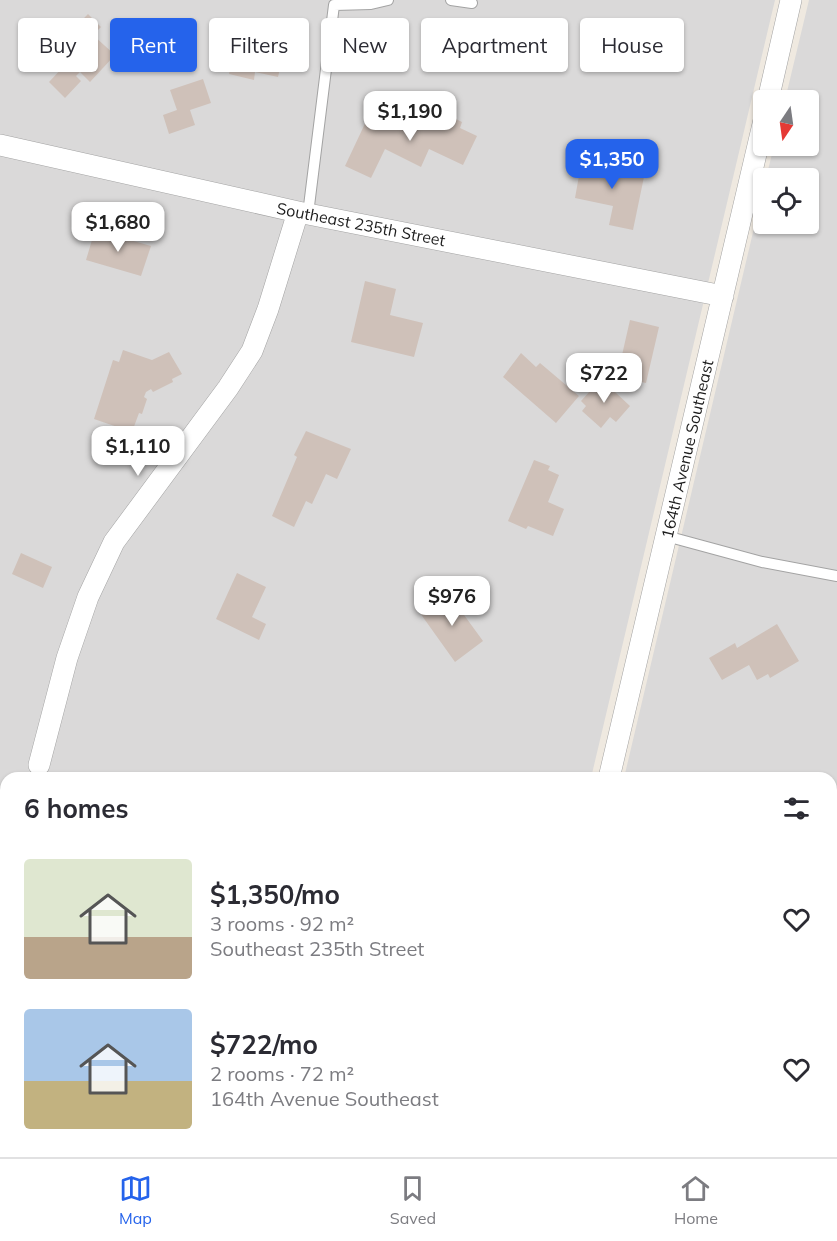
<!DOCTYPE html>
<html lang="en">
<head>
<meta charset="utf-8">
<style>
	:root { --surface:#fff; --page:#f2f2f3; --text:#2b2b33; --muted:#7c7c81; --line:#e1e1e2; --accent:#2563eb }
	body { margin:0; font-family:Mulish,sans-serif; background:var(--page); color:var(--text); height:100vh; display:flex; flex-direction:column; font-size:22px; white-space:nowrap }
	* { box-sizing:border-box; margin:0 }
	p { font-size:20px; color:var(--muted) }
	.icon { flex:none; width:33px; height:33px; fill:none; stroke:currentColor; stroke-width:2; stroke-linecap:round; stroke-linejoin:round }
	.map { position:relative; flex:1; overflow:hidden }
	.sheet { position:absolute; left:0px; top:772px; width:837px; height:386px; display:flex; flex-direction:column; background:var(--surface); border-radius:18px 18px 0 0; box-shadow:0 2px 4px #0004 }
	.sheet>* { flex:none }
	.top-card { position:absolute; left:18px; top:18px; width:801px; height:54px; display:flex; gap:12px }
	.needle { width:39px; rotate:193deg }
	.buttons { position:absolute; left:753px; top:90px; display:grid; gap:12px }
	.buttons a { display:grid; place-items:center; width:66px; height:66px; border-radius:6px; background:var(--surface); box-shadow:0 2px 4px #0004; font-size:30px }
	.price { position:absolute; translate:-50% -51px; padding:0 14px; border-radius:12px; background:#fff; color:#222; font-size:20px; line-height:39px; filter:drop-shadow(0 2px 3px #0008) }
	.price::after { content:''; position:absolute; left:50%; top:36px; width:18px; height:14px; margin-left:-9px; background:inherit; clip-path:polygon(0 0,100% 0,50% 100%) }
	.price.on { background:var(--accent); color:#fff }
	ul { padding:0; list-style:none }
	li { display:flex; align-items:center; gap:18px; height:150px; padding:0 24px }
	li span { display:grid; place-items:center; flex:none; width:168px; height:120px; border-radius:6px; color:#555 }
	li>.icon { margin-inline-start:auto }
	span .icon { width:72px; height:72px; fill:#fffc; stroke-width:1 }
	li b { font-size:26px }
	h2 { display:flex; justify-content:space-between; align-items:center; height:72px; padding:0 24px; font-size:26px }
	.chip { padding:0 21px; border-radius:6px; background:var(--surface); box-shadow:0 2px 4px #0004; font-size:21px; line-height:54px }
	.chip.on { background:var(--accent); color:#fff }
	.tab-bar { display:flex; justify-content:space-around; align-items:center; height:84px; border-top:2px solid var(--line); background:var(--surface); font-size:16px; color:var(--muted) }
	.tab-bar a { display:grid; justify-items:center; gap:3px }
	.tab-bar .on { color:var(--accent) }
	.map>svg:first-child { display:block }
	.residential { fill:#dad9d9 }
	.farmland { fill:url(#farmland-furrows) }
	.building { fill:#cfc1b9 }
	.lines { fill:none; stroke-linecap:round; stroke-linejoin:round }
	.lane-casing { stroke:#a3a3a3; stroke-width:12 }
	.street-casing { stroke:#a3a3a3; stroke-width:22 }
	.lane { stroke:#fff; stroke-width:10 }
	.street { stroke:#fff; stroke-width:21 }
	.labels { text-anchor:middle; stroke-width:6; stroke-linejoin:round; paint-order:stroke }
	.street-label { font-size:16px; fill:#1c1c1c; stroke:#fff }
</style>
</head>
<body>
<div class="map">
<svg width="837" height="1157" viewBox="0 0 837 1157">
	<defs>
		<pattern id="farmland-furrows" width="10" height="10" patternUnits="userSpaceOnUse" patternTransform="scale(1.5)"><rect width="10" height="10" fill="#eff0c9"/><path d="M-1 1l2-2M0 10L10 0M9 11l2-2" fill="none" stroke="#cccdac"/></pattern>
	</defs>
	<rect width="100%" height="100%" fill="#efe9e0"/>
	<path class="residential" d="M0 0H775L591 778H6V1152H503L502 1157H0Z
		M809 0H837V1157H534L536 1152H831V778H624L763 190 764 224H808V178H766L774 146H808V100H785Z"/>
	<path class="farmland" d="M0 1025 6 1026V1152H503L502 1157H0Z"/>
	<path class="building" d="M88 14 101 27 93 35 115 55 90 82 80 72 76 76 81 81 65 98 49 82 64 66 69 70 72 66 54 49Z
		M223 36 253 43 254 37 286 43 278 77 255 72 254 80 229 74 232 61 218 58Z
		M203 79 211 103 190 110 195 125 169 134 163 115 177 110 170 90Z
		M422 110 440 119 444 113 462 122 460 128 477 136 463 165 429 149 421 167 385 149 371 178 345 166 370 113 410 133Z
		M582 159 645 172 633 230 609 225 613 206 575 198Z
		M95 230 151 246 141 276 86 260Z
		M365 281 396 289 390 315 423 323 414 357 351 342Z
		M630 320 659 327 646 383 617 377Z
		M123 350 152 360 169 352 182 374 172 379 173 382 153 392 151 389 146 392 144 397 147 399 142 414 139 413 132 432 94 419 113 360 119 362Z
		M521 353 536 367 540 363 579 396 556 423 503 377Z
		M601 379 630 406 616 422 610 417 601 428 582 411 586 406 581 401Z
		M306 431 351 449 337 479 326 474 312 504 306 501 294 527 272 516 297 457 294 455Z
		M534 460 550 466 548 470 559 475 548 502 564 509 553 536 528 526 526 529 508 521Z
		M21 553 52 567 43 588 12 574Z
		M237 573 266 587 252 617 266 624 259 640 216 619Z
		M448 593 483 641 455 662 420 613Z
		M777 624 799 661 770 678 768 674 757 680 749 665 722 680 709 658 735 643 737 648Z
		M831 997 837 999V1043L831 1042Z"/>
	<g class="lines">
		<g class="lane-casing">
			<path id="lane" d="M451 0 472 3
				M308 214 334 5 371 4 388 0
				M666 536 762 562 837 576"/>
		</g>
		<g class="street-casing">
			<path id="street" d="M768 100 791 0
				M0 145 298 212 723 296
				M39 765 67 658 88 597 114 542 228 388 252 351 268 309 298 212
				M609 778 764 120
				M690 1152 712 1157
				M519 1157 520 1152"/>
		</g>
		<use href="#lane" class="lane"/>
		<use href="#street" class="street"/>
	</g>
	<g class="labels">
		<g class="street-label">
			<text transform="translate(361 224) rotate(11)" y="6">Southeast 235th Street</text>
			<text transform="translate(687 449) rotate(-77)" y="6">164th Avenue Southeast</text>
		</g>
	</g>
</svg>
<div class="buttons">
<a><svg class="needle" viewBox="-14 -14 28 28"><path d="M0-13l5 13h-10z" fill="#e53935"/><path d="M0 13l5-13h-10z" fill="#7c7c81"/></svg></a>
<a><svg class="icon" aria-label="locate" viewBox="0 0 24 24"><circle cx="12" cy="12" r="6"/><path d="M12 2v4M12 18v4M2 12h4M18 12h4"/></svg></a>
</div>
<b class="price" style="left:410px;top:142px">$1,190</b>
<b class="price on" style="left:612px;top:190px">$1,350</b>
<b class="price" style="left:118px;top:253px">$1,680</b>
<b class="price" style="left:604px;top:404px">$722</b>
<b class="price" style="left:138px;top:477px">$1,110</b>
<b class="price" style="left:452px;top:627px">$976</b>
<div class="top-card">
<a class="chip">Buy</a>
<a class="chip on">Rent</a>
<a class="chip">Filters</a>
<a class="chip">New</a>
<a class="chip">Apartment</a>
<a class="chip">House</a>
</div>
<section class="sheet">
<h2>6 homes<svg class="icon" aria-label="filters" viewBox="0 0 24 24"><path d="M4 7h16M4 17h16"/><circle cx="9" cy="7" r="2"/><circle cx="15" cy="17" r="2"/></svg></h2>
<ul>
<li><span style="background:linear-gradient(#dfe7d0 65%,#b9a48a 0)"><svg class="icon" aria-label="home" viewBox="0 0 24 24"><path d="M3 11l9-7 9 7M6 9v11h12V9"/></svg></span><div><b>$1,350/mo</b><p>3 rooms · 92 m²</p><p>Southeast 235th Street</p></div><svg class="icon" aria-label="heart" viewBox="0 0 24 24"><path d="M12 20l-8-8c-3-5 5-10 8-4 3-6 11-1 8 4z"/></svg></li>
<li><span style="background:linear-gradient(#a9c7e8 60%,#c2b280 0)"><svg class="icon" aria-label="home" viewBox="0 0 24 24"><path d="M3 11l9-7 9 7M6 9v11h12V9"/></svg></span><div><b>$722/mo</b><p>2 rooms · 72 m²</p><p>164th Avenue Southeast</p></div><svg class="icon" aria-label="heart" viewBox="0 0 24 24"><path d="M12 20l-8-8c-3-5 5-10 8-4 3-6 11-1 8 4z"/></svg></li>
</ul>
</section>
</div>
<nav class="tab-bar">
<a class="on"><svg class="icon" aria-label="map" viewBox="0 0 24 24"><path d="M3 6l6-2 6 2 6-2v14l-6 2-6-2-6 2zM9 4v14M15 6v14"/></svg>Map</a>
<a><svg class="icon" aria-label="saved" viewBox="0 0 24 24"><path d="M7 4h10v16l-5-4-5 4z"/></svg>Saved</a>
<a><svg class="icon" aria-label="home" viewBox="0 0 24 24"><path d="M3 11l9-7 9 7M6 9v11h12V9"/></svg>Home</a>
</nav>
</body>
</html>
